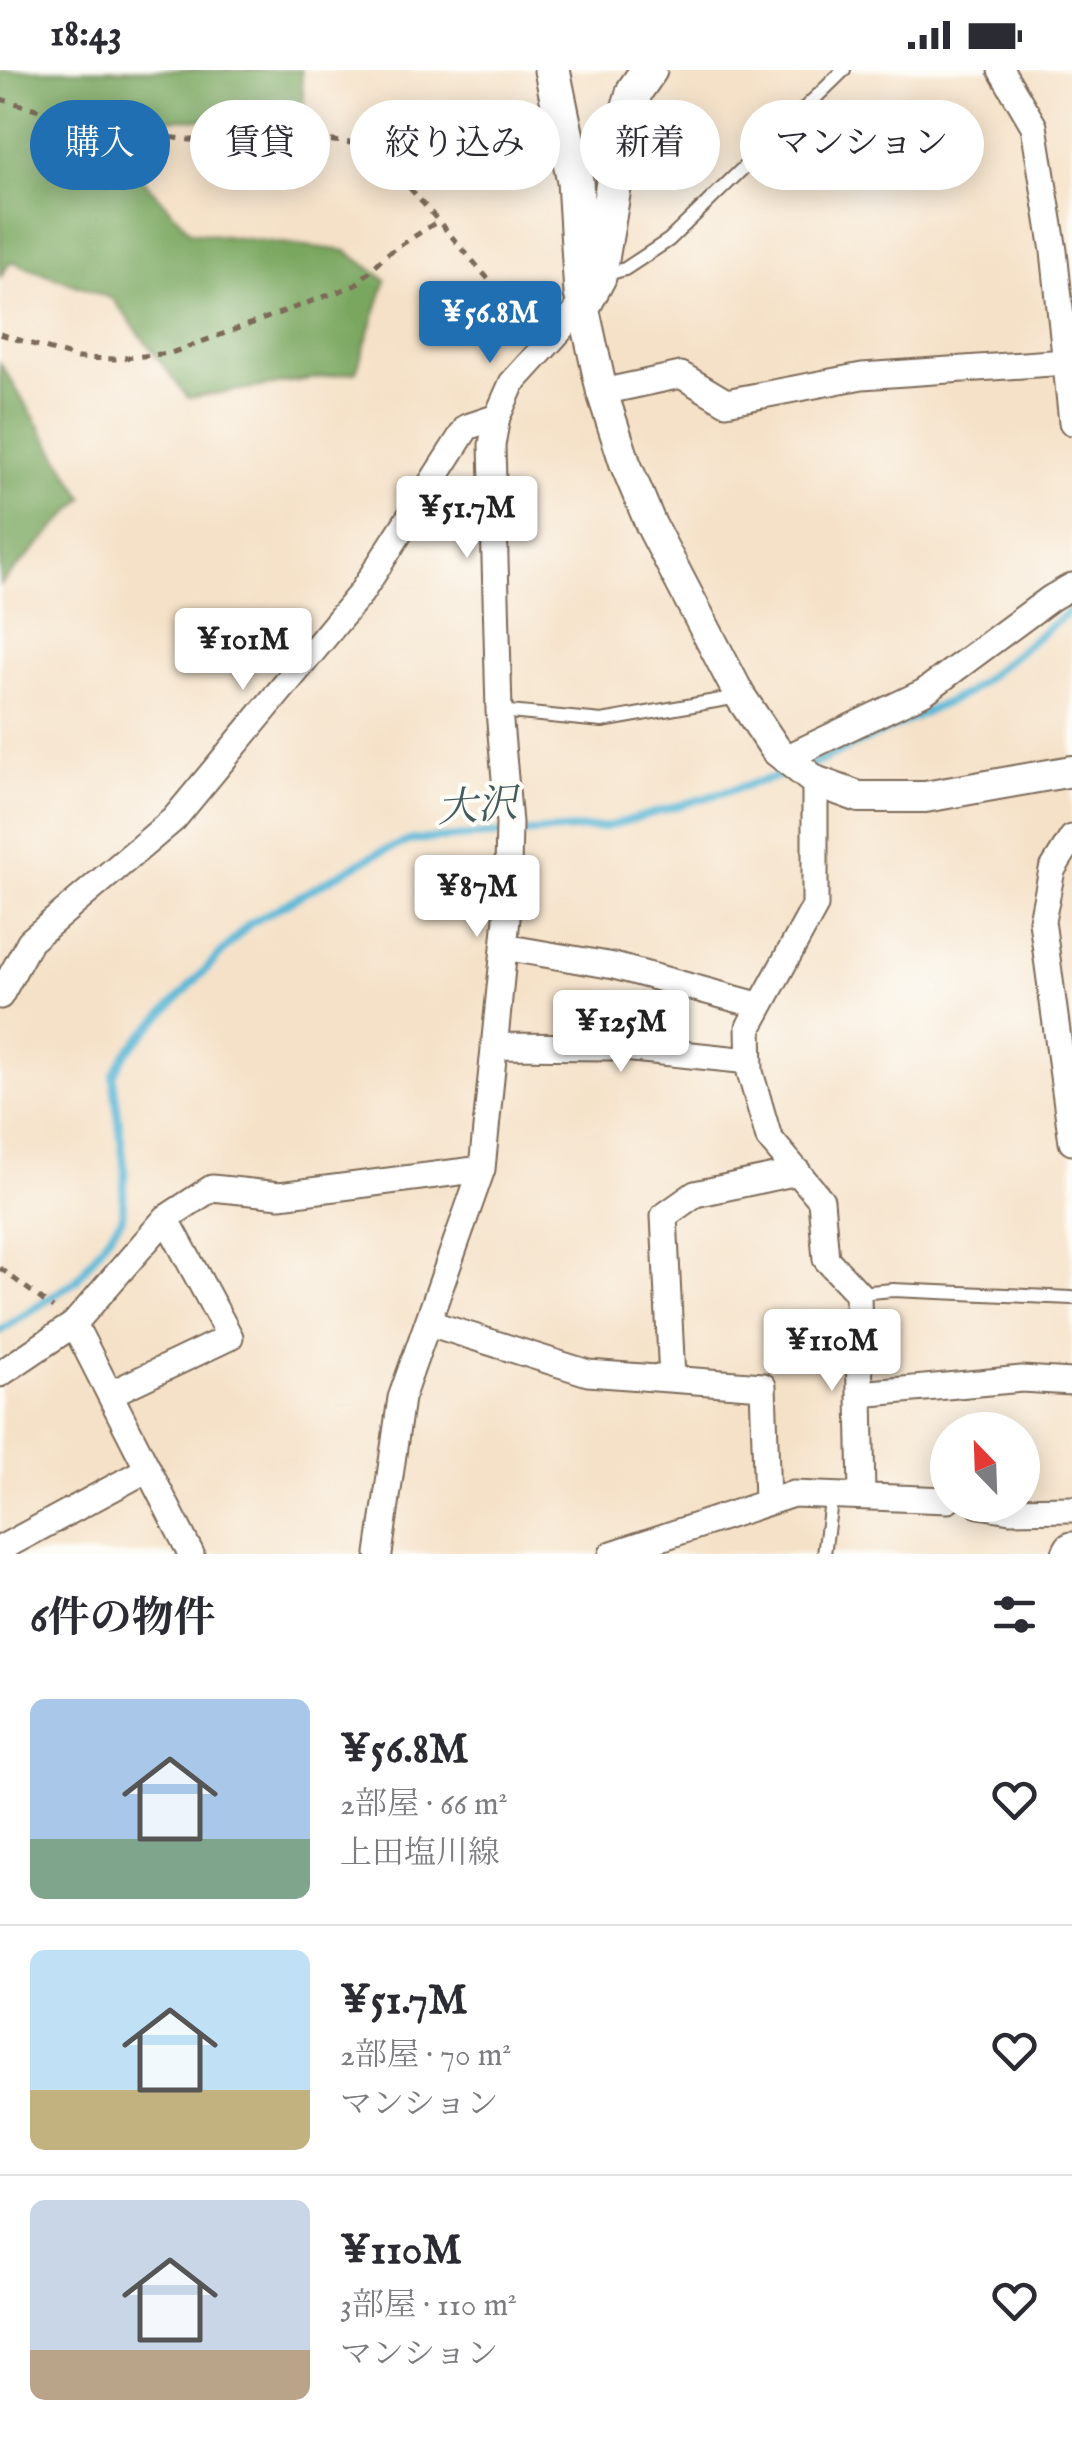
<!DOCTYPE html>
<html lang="ja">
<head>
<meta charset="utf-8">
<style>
	:root { --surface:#fff; --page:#f2f2f3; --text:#2b2b33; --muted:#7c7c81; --line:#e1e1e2; --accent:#1f6fb2 }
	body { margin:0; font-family:"IM FELL English","Noto Serif JP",serif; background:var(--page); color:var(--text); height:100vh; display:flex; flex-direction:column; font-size:38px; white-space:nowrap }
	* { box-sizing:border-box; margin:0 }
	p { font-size:32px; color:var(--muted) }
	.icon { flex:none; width:55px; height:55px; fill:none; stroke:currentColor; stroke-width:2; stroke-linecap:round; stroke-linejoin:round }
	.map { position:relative; height:1484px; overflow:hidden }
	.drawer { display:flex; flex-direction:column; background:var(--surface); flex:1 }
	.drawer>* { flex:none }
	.top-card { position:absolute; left:30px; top:30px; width:1012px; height:90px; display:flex; gap:20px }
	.needle { width:65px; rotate:337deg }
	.tools { position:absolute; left:930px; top:1342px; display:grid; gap:20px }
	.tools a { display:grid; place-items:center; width:110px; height:110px; border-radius:50%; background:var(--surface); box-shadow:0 5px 25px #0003; font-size:50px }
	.price { position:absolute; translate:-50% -85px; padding:0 22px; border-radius:10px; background:#fff; color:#222; font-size:32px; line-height:65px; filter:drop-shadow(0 2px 5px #0008) }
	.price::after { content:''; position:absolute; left:50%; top:60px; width:30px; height:22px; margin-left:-15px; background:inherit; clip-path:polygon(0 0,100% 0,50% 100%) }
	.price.on { background:var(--accent); color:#fff }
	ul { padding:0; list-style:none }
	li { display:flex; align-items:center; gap:30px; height:250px; padding:0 30px }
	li+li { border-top:2px solid var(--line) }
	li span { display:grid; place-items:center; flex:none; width:280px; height:200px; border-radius:15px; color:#555 }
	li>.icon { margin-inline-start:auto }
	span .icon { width:120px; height:120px; fill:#fffc; stroke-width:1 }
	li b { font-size:42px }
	h2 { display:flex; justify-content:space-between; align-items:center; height:120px; padding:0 30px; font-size:42px }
	.tag { padding:0 35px; border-radius:45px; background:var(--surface); box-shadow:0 5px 25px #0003; font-size:35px; line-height:90px }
	.tag.on { background:var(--accent); color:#fff }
	.status { display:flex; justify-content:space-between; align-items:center; height:70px; padding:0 50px; background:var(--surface); direction:ltr }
	.status svg { height:28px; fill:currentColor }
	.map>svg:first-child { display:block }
	.forest { fill:#7aa760; stroke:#5a683f; stroke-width:2.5 }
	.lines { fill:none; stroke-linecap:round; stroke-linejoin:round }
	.stream { stroke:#56b5d4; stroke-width:8 }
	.service-casing { stroke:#7c6a59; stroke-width:16 }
	.minor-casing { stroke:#7c6a59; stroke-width:29 }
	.tertiary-casing { stroke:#7c6a59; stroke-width:34 }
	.secondary-casing { stroke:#7c6a59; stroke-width:39 }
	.path { stroke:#7c6a59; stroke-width:5; stroke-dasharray:8 8; stroke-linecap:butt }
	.service { stroke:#fff; stroke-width:12 }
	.minor { stroke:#fff; stroke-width:25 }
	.tertiary { stroke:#fff; stroke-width:30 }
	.secondary { stroke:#fff; stroke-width:35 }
	.labels { text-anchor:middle; stroke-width:8; stroke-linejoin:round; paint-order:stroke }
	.water-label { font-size:40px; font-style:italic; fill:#445b5e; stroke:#fdfcf7 }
</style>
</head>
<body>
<div class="status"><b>18:43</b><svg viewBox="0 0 49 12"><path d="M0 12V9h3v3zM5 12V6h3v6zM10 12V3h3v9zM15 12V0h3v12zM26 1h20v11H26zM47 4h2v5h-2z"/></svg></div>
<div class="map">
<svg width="1072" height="1484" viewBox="0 0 1072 1484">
	<rect width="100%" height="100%" fill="#fdfcf7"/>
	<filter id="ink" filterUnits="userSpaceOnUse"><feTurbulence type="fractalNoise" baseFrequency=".01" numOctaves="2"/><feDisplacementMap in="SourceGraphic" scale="20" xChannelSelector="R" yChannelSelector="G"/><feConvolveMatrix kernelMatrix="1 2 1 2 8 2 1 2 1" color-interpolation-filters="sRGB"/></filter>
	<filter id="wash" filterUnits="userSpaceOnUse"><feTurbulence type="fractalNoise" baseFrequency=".0048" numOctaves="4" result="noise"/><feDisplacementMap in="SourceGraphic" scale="40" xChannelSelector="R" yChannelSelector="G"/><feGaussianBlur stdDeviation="2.25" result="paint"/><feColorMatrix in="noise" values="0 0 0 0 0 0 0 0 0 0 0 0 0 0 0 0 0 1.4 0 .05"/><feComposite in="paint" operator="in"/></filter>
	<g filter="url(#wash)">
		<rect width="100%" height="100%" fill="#f5e1c7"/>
		<path class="forest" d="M0 0H301L305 51 145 49 138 104 191 162 346 181 386 210 356 302 188 328 113 229 11 191 0 207Z
			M0 293 84 428 0 515Z"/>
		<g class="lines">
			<path class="stream" d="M811 695 967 623 1072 539
				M0 1261 76 1211 122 1148 125 1101 113 1006 126 983 249 854 376 784 412 770 606 757 789 703"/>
		</g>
	</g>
	<g filter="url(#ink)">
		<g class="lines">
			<g class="service-casing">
				<path id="service" d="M600 206 625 199 669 170 844 0
					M499 641 602 651 738 627
					M858 1223 893 1220 1072 1228
					M824 1484 832 1424"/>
			</g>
			<g class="minor-casing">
				<path id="minor" d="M1001 0 1034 56 1054 181 1072 352
					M602 322 681 305 726 332 862 306 1066 292
					M786 688 924 622 1051 528 1072 516
					M815 711V836L749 957 750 1002 769 1068 821 1130 826 1189 858 1223 862 1425
					M1072 768 1052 800 1042 851 1072 1072
					M504 877 614 896 758 935
					M0 926 30 871 174 749 361 523 467 357 497 347
					M494 976 614 977 749 991
					M429 1253 588 1303 763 1316 767 1430
					M74 1254 191 1484
					M0 1304 74 1254 166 1148 212 1118 280 1125 482 1099
					M672 1309 664 1146 695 1124 798 1102
					M110 1324 230 1267 166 1148
					M860 1324 1022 1309 1072 1312
					M979 1435 1010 1440 1072 1439
					M0 1479 148 1399
					M379 1484 401 1328 482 1099 507 848 509 753 499 641 492 375 497 347 512 313 583 235
					M612 1484 793 1424 948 1430"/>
			</g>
			<g class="tertiary-casing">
				<path id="tertiary" d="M583 235 602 322 625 393 651 455 740 626 776 680 815 711 859 727H925L1072 701"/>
			</g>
			<g class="secondary-casing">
				<path id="secondary" d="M552 0 575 111 582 224
					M583 235 598 207 623 59 635 20 649 0
					M1070 1484 1072 1480"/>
			</g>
			<path class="path" d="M0 29 109 59 190 70 314 69 352 73 383 87 503 226 526 261
				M0 264 77 288 115 289 171 283 356 215 387 184 438 151
				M0 1198 53 1238"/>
			<use href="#service" class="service"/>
			<use href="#minor" class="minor"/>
			<use href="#tertiary" class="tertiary"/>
			<use href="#secondary" class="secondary"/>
		</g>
	</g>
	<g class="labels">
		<g class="water-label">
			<text transform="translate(477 735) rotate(-4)" y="14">大沢</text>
		</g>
	</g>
</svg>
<div class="tools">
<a><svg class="needle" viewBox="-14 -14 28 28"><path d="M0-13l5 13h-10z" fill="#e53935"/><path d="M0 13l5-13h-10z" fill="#7c7c81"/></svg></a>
</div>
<b class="price on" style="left:490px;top:296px">¥56.8M</b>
<b class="price" style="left:467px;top:491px">¥51.7M</b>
<b class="price" style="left:243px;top:623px">¥101M</b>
<b class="price" style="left:477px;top:870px">¥87M</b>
<b class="price" style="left:621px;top:1005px">¥125M</b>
<b class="price" style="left:832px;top:1324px">¥110M</b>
<div class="top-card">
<a class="tag on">購入</a>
<a class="tag">賃貸</a>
<a class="tag">絞り込み</a>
<a class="tag">新着</a>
<a class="tag">マンション</a>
</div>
</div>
<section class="drawer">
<h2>6件の物件<svg class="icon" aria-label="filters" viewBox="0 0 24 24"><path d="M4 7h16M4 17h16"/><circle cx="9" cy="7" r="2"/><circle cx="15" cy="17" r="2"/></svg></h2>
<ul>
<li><span style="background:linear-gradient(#a9c7e8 70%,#7fa58c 0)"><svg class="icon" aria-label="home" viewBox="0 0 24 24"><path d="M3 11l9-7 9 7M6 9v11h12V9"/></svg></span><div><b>¥56.8M</b><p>2部屋 · 66 m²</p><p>上田塩川線</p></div><svg class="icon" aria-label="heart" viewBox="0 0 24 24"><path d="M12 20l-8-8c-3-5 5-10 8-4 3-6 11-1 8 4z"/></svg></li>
<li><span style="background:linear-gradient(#bfe0f5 70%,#c2b280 0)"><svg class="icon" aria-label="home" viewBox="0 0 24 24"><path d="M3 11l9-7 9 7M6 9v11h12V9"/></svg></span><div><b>¥51.7M</b><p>2部屋 · 70 m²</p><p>マンション</p></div><svg class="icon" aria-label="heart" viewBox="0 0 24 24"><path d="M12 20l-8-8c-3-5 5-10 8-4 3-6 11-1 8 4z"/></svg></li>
<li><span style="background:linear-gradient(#c9d6e8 75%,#b9a48a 0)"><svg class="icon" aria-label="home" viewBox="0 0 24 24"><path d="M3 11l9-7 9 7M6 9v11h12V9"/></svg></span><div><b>¥110M</b><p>3部屋 · 110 m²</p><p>マンション</p></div><svg class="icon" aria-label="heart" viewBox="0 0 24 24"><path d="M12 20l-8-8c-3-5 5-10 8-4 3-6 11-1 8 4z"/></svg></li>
</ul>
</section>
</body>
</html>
